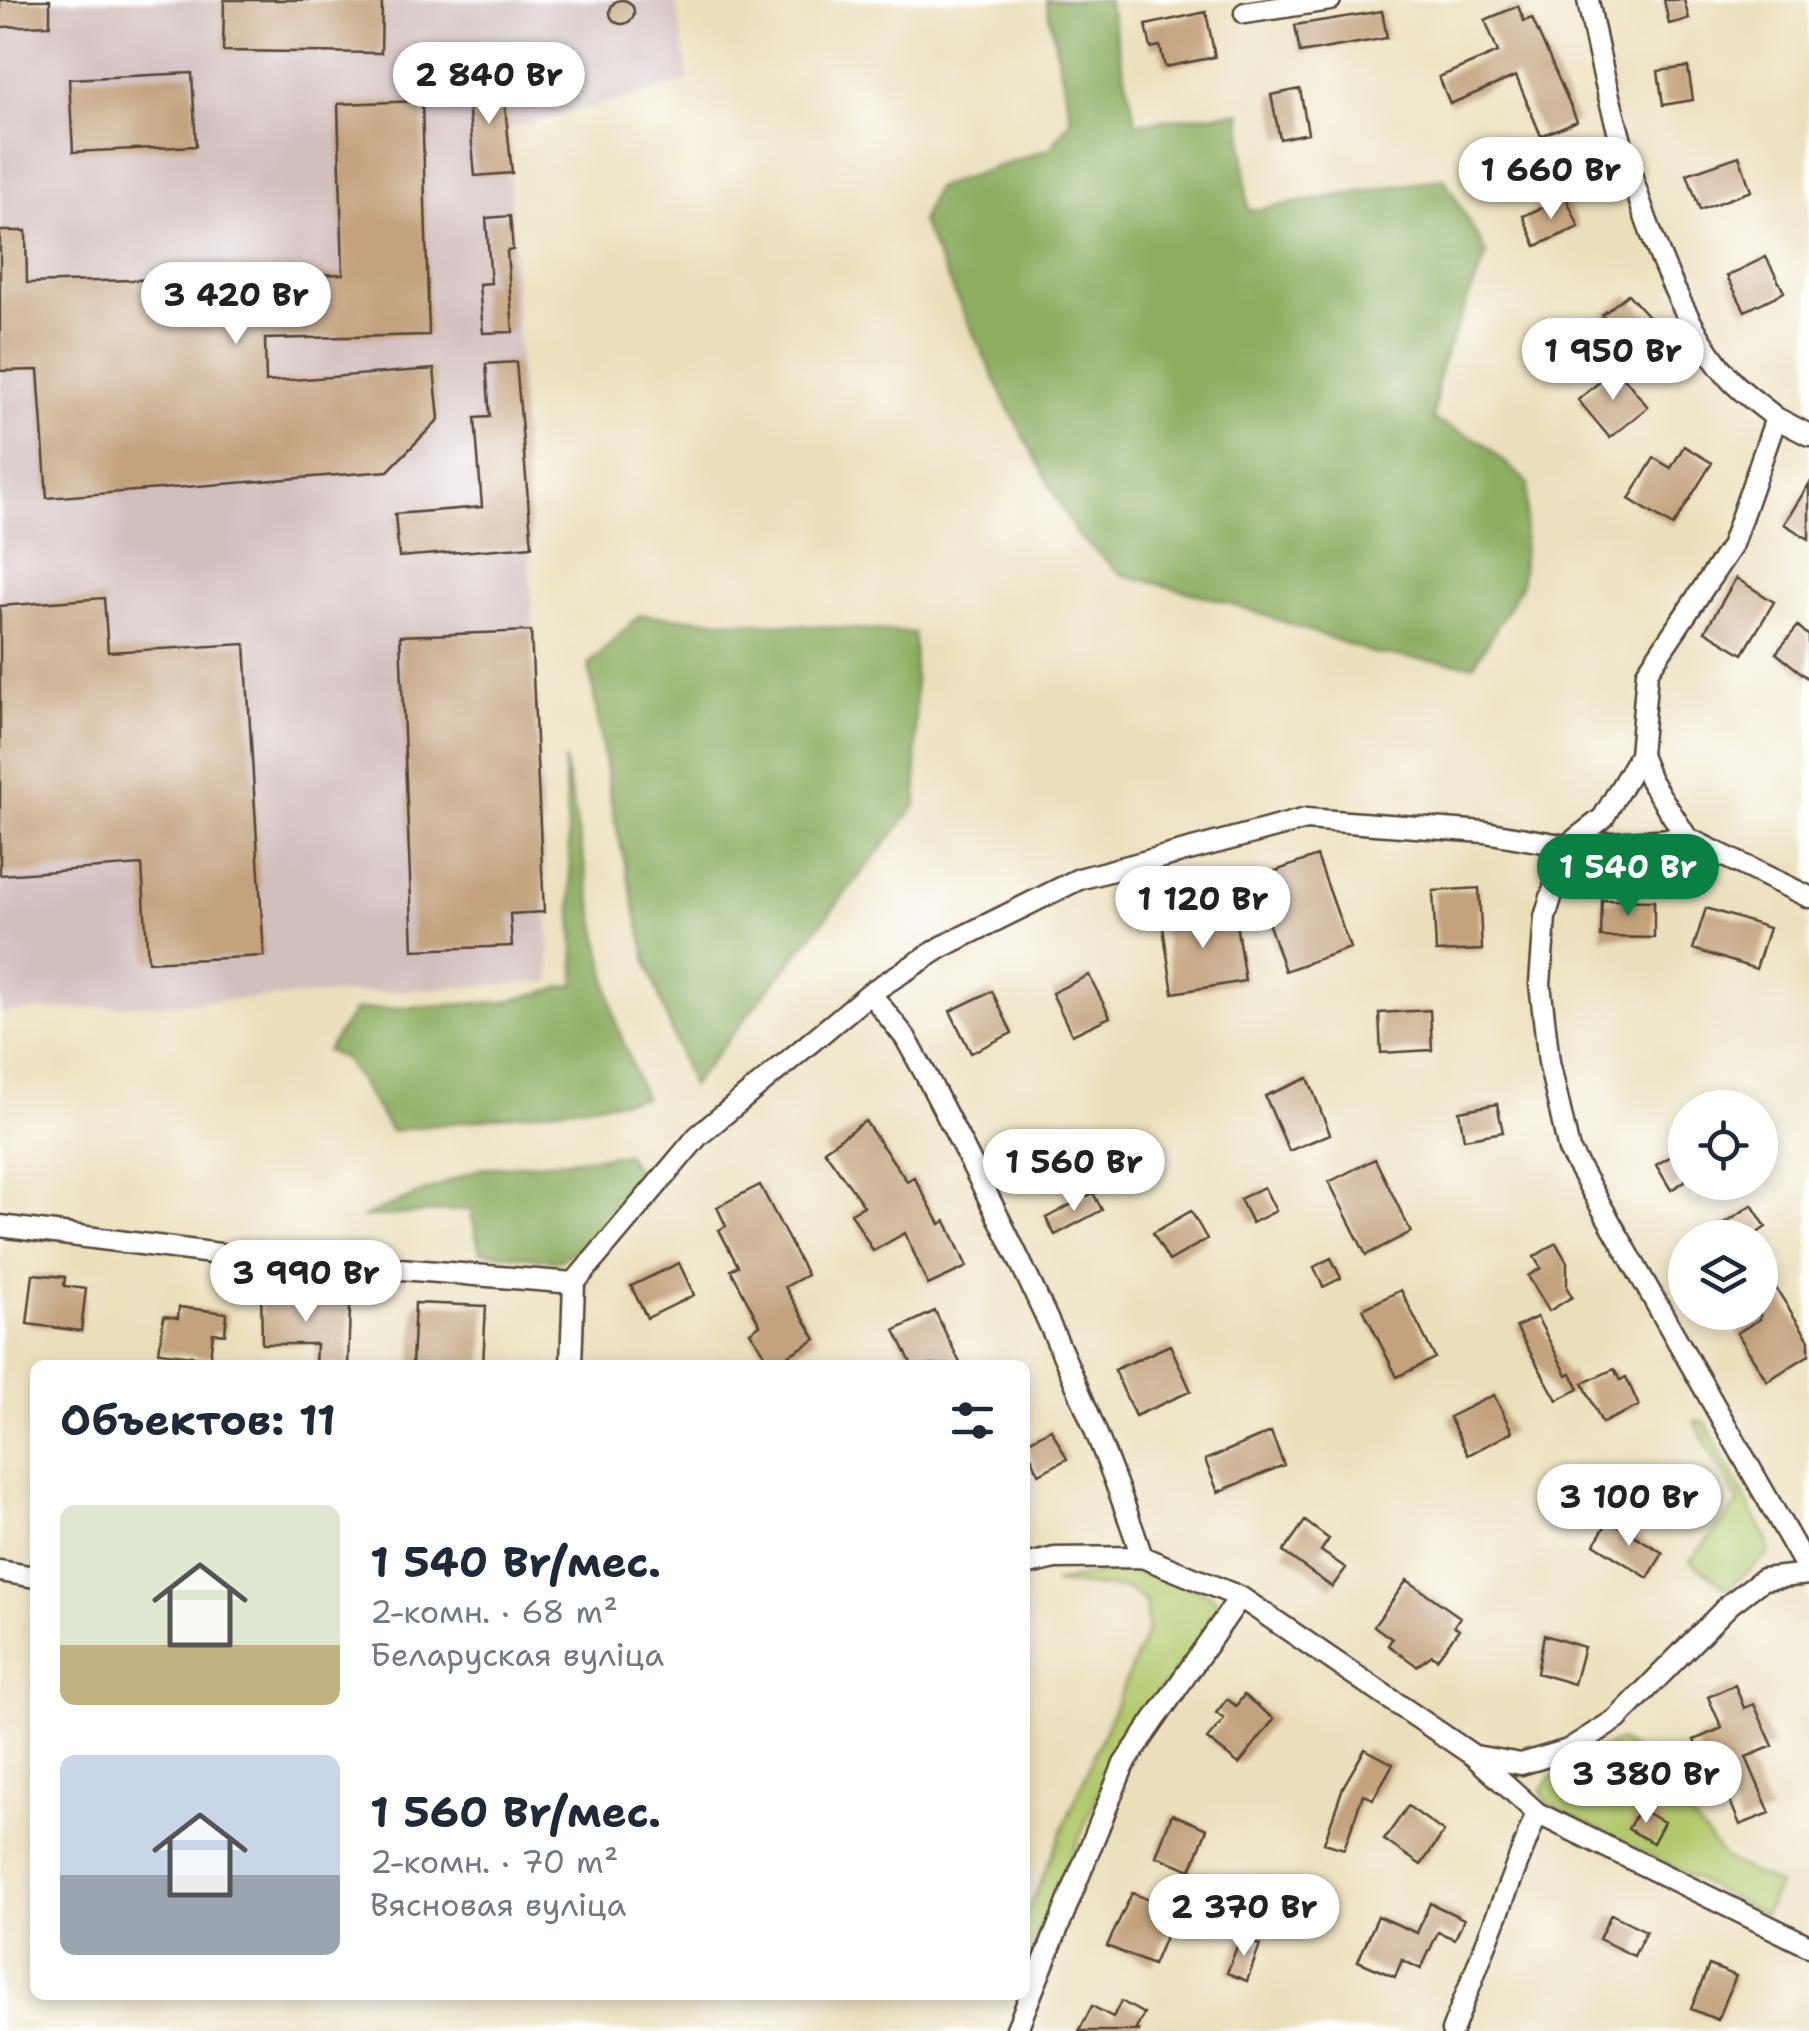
<!DOCTYPE html>
<html lang="ru">
<head>
<meta charset="utf-8">
<style>
	:root { --surface:#fff; --page:#f2f2f3; --text:#1f2937; --muted:#747a83; --accent:#0b8043 }
	body { margin:0; font-family:"Shantell Sans",sans-serif; background:var(--page); color:var(--text); height:100vh; display:flex; flex-direction:column; font-size:38px; white-space:nowrap }
	* { box-sizing:border-box; margin:0 }
	p { font-size:32px; color:var(--muted) }
	.icon { flex:none; width:55px; height:55px; fill:none; stroke:currentColor; stroke-width:2; stroke-linecap:round; stroke-linejoin:round }
	.map { position:relative; flex:1; overflow:hidden }
	.drawer { position:absolute; left:30px; top:1360px; width:1000px; height:640px; display:flex; flex-direction:column; background:var(--surface); border-radius:15px; box-shadow:0 5px 15px #0003 }
	.drawer>* { flex:none }
	.tools { position:absolute; left:1668px; top:1090px; display:grid; gap:20px }
	.tools a { display:grid; place-items:center; width:110px; height:110px; border-radius:50%; background:var(--surface); box-shadow:0 5px 15px #0003; font-size:50px }
	.price { position:absolute; translate:-50% -85px; padding:0 22px; border-radius:35px; background:#fff; color:#222; font-size:32px; line-height:65px; filter:drop-shadow(0 2px 5px #0008) }
	.price::after { content:''; position:absolute; left:50%; top:60px; width:30px; height:22px; margin-left:-15px; background:inherit; clip-path:polygon(0 0,100% 0,50% 100%) }
	.price.current { background:var(--accent); color:#fff }
	ul { padding:0; list-style:none }
	li { display:flex; align-items:center; gap:30px; height:250px; padding:0 30px }
	li span { display:grid; place-items:center; flex:none; width:280px; height:200px; border-radius:15px; color:#555 }
	li>.icon { margin-inline-start:auto }
	span .icon { width:120px; height:120px; fill:#fffc; stroke-width:1 }
	li b { font-size:42px }
	h2 { display:flex; justify-content:space-between; align-items:center; height:120px; padding:0 30px; font-size:42px }
	.map>svg:first-child { display:block }
	.industrial { fill:#d1bfbe }
	.green { fill:#b2c96d; stroke:#767a46; stroke-width:2.5 }
	.forest { fill:#8dad60; stroke:#646c3f; stroke-width:2.5 }
	.building { fill:#c3a27d }
	.lines { fill:none; stroke-linecap:round; stroke-linejoin:round }
	.minor-casing { stroke:#554536; stroke-width:25 }
	.minor { stroke:#fff; stroke-width:20 }
</style>
</head>
<body>
<div class="map">
<svg width="1809" height="2031" viewBox="0 0 1809 2031">
	<rect width="100%" height="100%" fill="#fff"/>
	<filter id="ink" filterUnits="userSpaceOnUse"><feTurbulence type="fractalNoise" baseFrequency=".01" numOctaves="2"/><feDisplacementMap in="SourceGraphic" scale="20" xChannelSelector="R" yChannelSelector="G"/><feConvolveMatrix kernelMatrix="1 2 1 2 8 2 1 2 1" color-interpolation-filters="sRGB"/></filter>
	<filter id="wash" filterUnits="userSpaceOnUse"><feTurbulence type="fractalNoise" baseFrequency=".0048" numOctaves="4" result="noise"/><feDisplacementMap in="SourceGraphic" scale="40" xChannelSelector="R" yChannelSelector="G"/><feGaussianBlur stdDeviation="2.25" result="paint"/><feColorMatrix in="noise" values="0 0 0 0 0 0 0 0 0 0 0 0 0 0 0 0 0 1.4 0 .05"/><feComposite in="paint" operator="in"/></filter>
	<g filter="url(#wash)">
		<rect width="100%" height="100%" fill="#ebdfbb"/>
		<path class="industrial" d="M0 0H676L689 81 507 129 551 982 0 1013Z"/>
		<path class="green" d="M1694 1421 1706 1423 1769 1544V1554L1728 1589 1690 1561 1739 1503Z
			M1135 1567 1211 1595 1218 1603 1216 1624 1123 1737 1025 1963V1919L1148 1628 1145 1602 1128 1589 1053 1583Z
			M1619 1740 1642 1757 1726 1860 1779 1885 1764 1915 1546 1802 1542 1791 1549 1779Z"/>
		<path class="forest" d="M1046 0H1108L1136 123 1241 112 1248 211 1444 178 1487 254 1440 367 1433 420 1481 441 1528 483 1521 586 1474 665 1376 654 1223 601 1121 574 1076 534 1007 405 921 222 935 188 1051 148 1071 119Z
			M640 615 914 633 917 804 691 1086 648 965 611 802 589 664Z
			M564 760 615 1020 644 1098 391 1131 345 1059 326 1051 355 1010 504 1002 576 984Z
			M627 1154 649 1192 560 1261 480 1251 470 1209 361 1218 479 1169Z"/>
		<g id="blocks">
			<path class="building" d="M0 0H50V25L0 27Z
				M224 0H382L381 53 223 51Z
				M1664 0H1684L1689 19 1669 24Z
				M610 12a12 12 0 1 1 24 0a12 12 0 1 1-24 0Z
				M1518 6 1524 21 1532 18 1577 121 1541 136 1516 76 1450 104 1439 77 1498 52 1485 20Z
				M1382 11 1387 38 1300 53 1295 25Z
				M1206 12 1215 57 1165 67 1160 46 1151 48 1146 25Z
				M1688 67 1693 100 1663 105 1658 71Z
				M192 73 196 146 73 152 69 79Z
				M502 77 512 173 475 176 466 81Z
				M1300 89 1308 133 1280 139 1271 95Z
				M422 101 429 335 265 339 266 382 434 369 439 419 388 471 47 498 38 370 0 371V231H26L27 283 343 274 338 104Z
				M1739 156 1751 191 1700 210 1687 174Z
				M1566 197 1579 227 1536 246 1523 216Z
				M510 216 513 250 507 251 513 332 483 333 479 284 491 283 486 218Z
				M1766 257 1784 292 1745 311 1727 276Z
				M1628 294 1654 323 1628 345 1602 315Z
				M516 362 532 546 399 557 395 514 482 507 475 418 490 417 486 364Z
				M1616 368 1648 407 1610 438 1578 400Z
				M1684 446 1712 463 1673 526 1629 499 1654 458 1671 468Z
				M1809 484V539L1784 524Z
				M1736 578 1774 602 1743 654 1705 631Z
				M104 598 108 652 245 644 264 956 148 962 142 865 0 875V606Z
				M1798 626 1809 636V679L1776 653Z
				M531 631 544 912 510 914 512 946 413 950 400 636Z
				M1317 856 1350 948 1285 971 1253 879Z
				M1479 888 1482 950 1436 952 1433 891Z
				M1602 900 1654 901V938L1601 937Z
				M1706 908 1769 928 1756 969 1693 949Z
				M1234 910 1245 981 1173 993 1162 921Z
				M1089 975 1110 1017 1072 1035 1052 993Z
				M992 991 1012 1033 971 1053 950 1011Z
				M1430 1010 1432 1050 1381 1053 1379 1013Z
				M1308 1078 1330 1134 1289 1151 1265 1096Z
				M1497 1104 1503 1132 1464 1139 1459 1111Z
				M865 1121 907 1181 914 1177 940 1224 946 1221 967 1267 928 1285 905 1233 873 1251 851 1213 864 1206 824 1150Z
				M1685 1148V1181L1671 1190 1656 1165Z
				M1375 1159 1411 1232 1366 1255 1329 1182Z
				M760 1185 807 1275 785 1287 816 1339 772 1365 750 1332 760 1325 731 1270 738 1266 719 1230 726 1226 717 1207Z
				M1264 1187 1276 1211 1252 1223 1240 1199Z
				M1093 1193 1102 1210 1055 1235 1046 1218Z
				M1752 1205 1766 1227 1750 1238H1702Z
				M1191 1211 1207 1239 1169 1261 1153 1233Z
				M1556 1243 1567 1262V1288L1572 1297 1549 1311 1528 1276 1541 1268 1534 1257Z
				M1331 1258 1341 1278 1323 1287 1314 1267Z
				M679 1263 694 1295 647 1318 631 1286Z
				M1760 1263 1809 1340V1355L1767 1381 1737 1333 1760 1319Z
				M33 1274 65 1277 64 1286 86 1289 81 1331 27 1324Z
				M298 1287V1305L350 1307 348 1365H315L316 1344H262L261 1288Z
				M1401 1290 1435 1358 1397 1377 1363 1309Z
				M415 1303 486 1306 483 1365H412Z
				M179 1307 227 1313 225 1334 213 1333 210 1358 159 1352 164 1316 178 1318Z
				M935 1311 961 1365H912L895 1330Z
				M1537 1317 1567 1375 1571 1373 1579 1389 1557 1400 1516 1327Z
				M1170 1345 1191 1391 1135 1416 1114 1370Z
				M1614 1369 1620 1380 1626 1377 1639 1406 1602 1423 1583 1383Z
				M1494 1395 1512 1432 1468 1455 1449 1417Z
				M1051 1429 1067 1459 1039 1474 1025 1443Z
				M1271 1432 1284 1465 1218 1492 1205 1460Z
				M1609 1520 1663 1553 1648 1578 1594 1544Z
				M1305 1521 1329 1539 1321 1551 1346 1568 1332 1587 1283 1552Z
				M1407 1580 1460 1617 1454 1626 1459 1629 1437 1659 1432 1655 1417 1666 1388 1645 1392 1639 1374 1626Z
				M1544 1635 1584 1647 1574 1684 1537 1673Z
				M1735 1685 1744 1708 1754 1704 1773 1746 1746 1757 1770 1813 1740 1825 1717 1770 1709 1774 1694 1740 1722 1728 1708 1697Z
				M1244 1695 1274 1719 1239 1764 1207 1739 1224 1719 1216 1713 1227 1699 1236 1706Z
				M1365 1749 1393 1764 1373 1799 1363 1794 1344 1849 1324 1843 1343 1787Z
				M1408 1806 1444 1832 1421 1865 1384 1840Z
				M1639 1809 1664 1822 1653 1843 1628 1829Z
				M1172 1814 1207 1829 1191 1870 1156 1856Z
				M1132 1893 1176 1911 1153 1965 1107 1946Z
				M1430 1903 1464 1919 1455 1939 1438 1932 1421 1969 1402 1960 1395 1977 1358 1961 1378 1916 1417 1933Z
				M1611 1914 1646 1931 1634 1956 1599 1939Z
				M1240 1938 1260 1945 1247 1981 1227 1973Z
				M1709 1965 1736 1976 1718 2020 1691 2009Z
				M1121 2001 1144 2014 1136 2029 1140 2031H1079L1092 2006 1113 2017Z"/>
		</g>
	</g>
	<g filter="url(#ink)">
		<use href="#blocks" fill-opacity="0" stroke="#554536" stroke-width="2.5"/>
		<g class="lines">
			<g class="minor-casing">
				<path id="minor" d="M1588 0C1608 108 1657 296 1729 378 1742 393 1761 405 1776 418L1731 547 1647 672 1640 755 1650 780 1687 838
					M1245 13 1330 0
					M1776 418 1809 435
					M1568 845 1603 818 1640 755
					M1567 846 1545 917 1540 984 1549 1062 1569 1150 1809 1572
					M870 993 905 1037 926 1075C1007 1231 1087 1390 1142 1557
					M0 1226 227 1255 574 1283
					M571 1365 574 1283 698 1136 870 993 942 947 1079 879 1306 819 1485 832 1567 846 1687 838 1809 897
					M1025 1565 1055 1558 1142 1557 1240 1597 1474 1756 1537 1813 1809 1946
					M0 1571 35 1577
					M1475 1756 1521 1764 1568 1750 1617 1719 1730 1604 1763 1579 1809 1574
					M1016 2031 1124 1764 1240 1597
					M1452 2031 1537 1813"/>
			</g>
			<use href="#minor" class="minor"/>
		</g>
	</g>
</svg>
<div class="tools">
<a><svg class="icon" aria-label="locate" viewBox="0 0 24 24"><circle cx="12" cy="12" r="6"/><path d="M12 2v4M12 18v4M2 12h4M18 12h4"/></svg></a>
<a><svg class="icon" aria-label="layers" viewBox="0 0 24 24"><path d="M12 4l9 5-9 5-9-5zM3 14l9 5 9-5"/></svg></a>
</div>
<b class="price" style="left:489px;top:127px">2 840 Br</b>
<b class="price" style="left:1551px;top:222px">1 660 Br</b>
<b class="price" style="left:236px;top:347px">3 420 Br</b>
<b class="price" style="left:1613px;top:403px">1 950 Br</b>
<b class="price current" style="left:1628px;top:919px">1 540 Br</b>
<b class="price" style="left:1203px;top:951px">1 120 Br</b>
<b class="price" style="left:1074px;top:1214px">1 560 Br</b>
<b class="price" style="left:306px;top:1325px">3 990 Br</b>
<b class="price" style="left:1629px;top:1549px">3 100 Br</b>
<b class="price" style="left:1646px;top:1826px">3 380 Br</b>
<b class="price" style="left:1244px;top:1959px">2 370 Br</b>
<section class="drawer">
<h2>Объектов: 11<svg class="icon" aria-label="filters" viewBox="0 0 24 24"><path d="M4 7h16M4 17h16"/><circle cx="9" cy="7" r="2"/><circle cx="15" cy="17" r="2"/></svg></h2>
<ul>
<li><span style="background:linear-gradient(#dfe7d0 70%,#c2b280 0)"><svg class="icon" aria-label="home" viewBox="0 0 24 24"><path d="M3 11l9-7 9 7M6 9v11h12V9"/></svg></span><div><b>1 540 Br/мес.</b><p>2-комн. · 68 m²</p><p>Беларуская вуліца</p></div></li>
<li><span style="background:linear-gradient(#c9d6e8 60%,#9aa5b1 0)"><svg class="icon" aria-label="home" viewBox="0 0 24 24"><path d="M3 11l9-7 9 7M6 9v11h12V9"/></svg></span><div><b>1 560 Br/мес.</b><p>2-комн. · 70 m²</p><p>Вясновая вуліца</p></div></li>
</ul>
</section>
</div>
</body>
</html>
